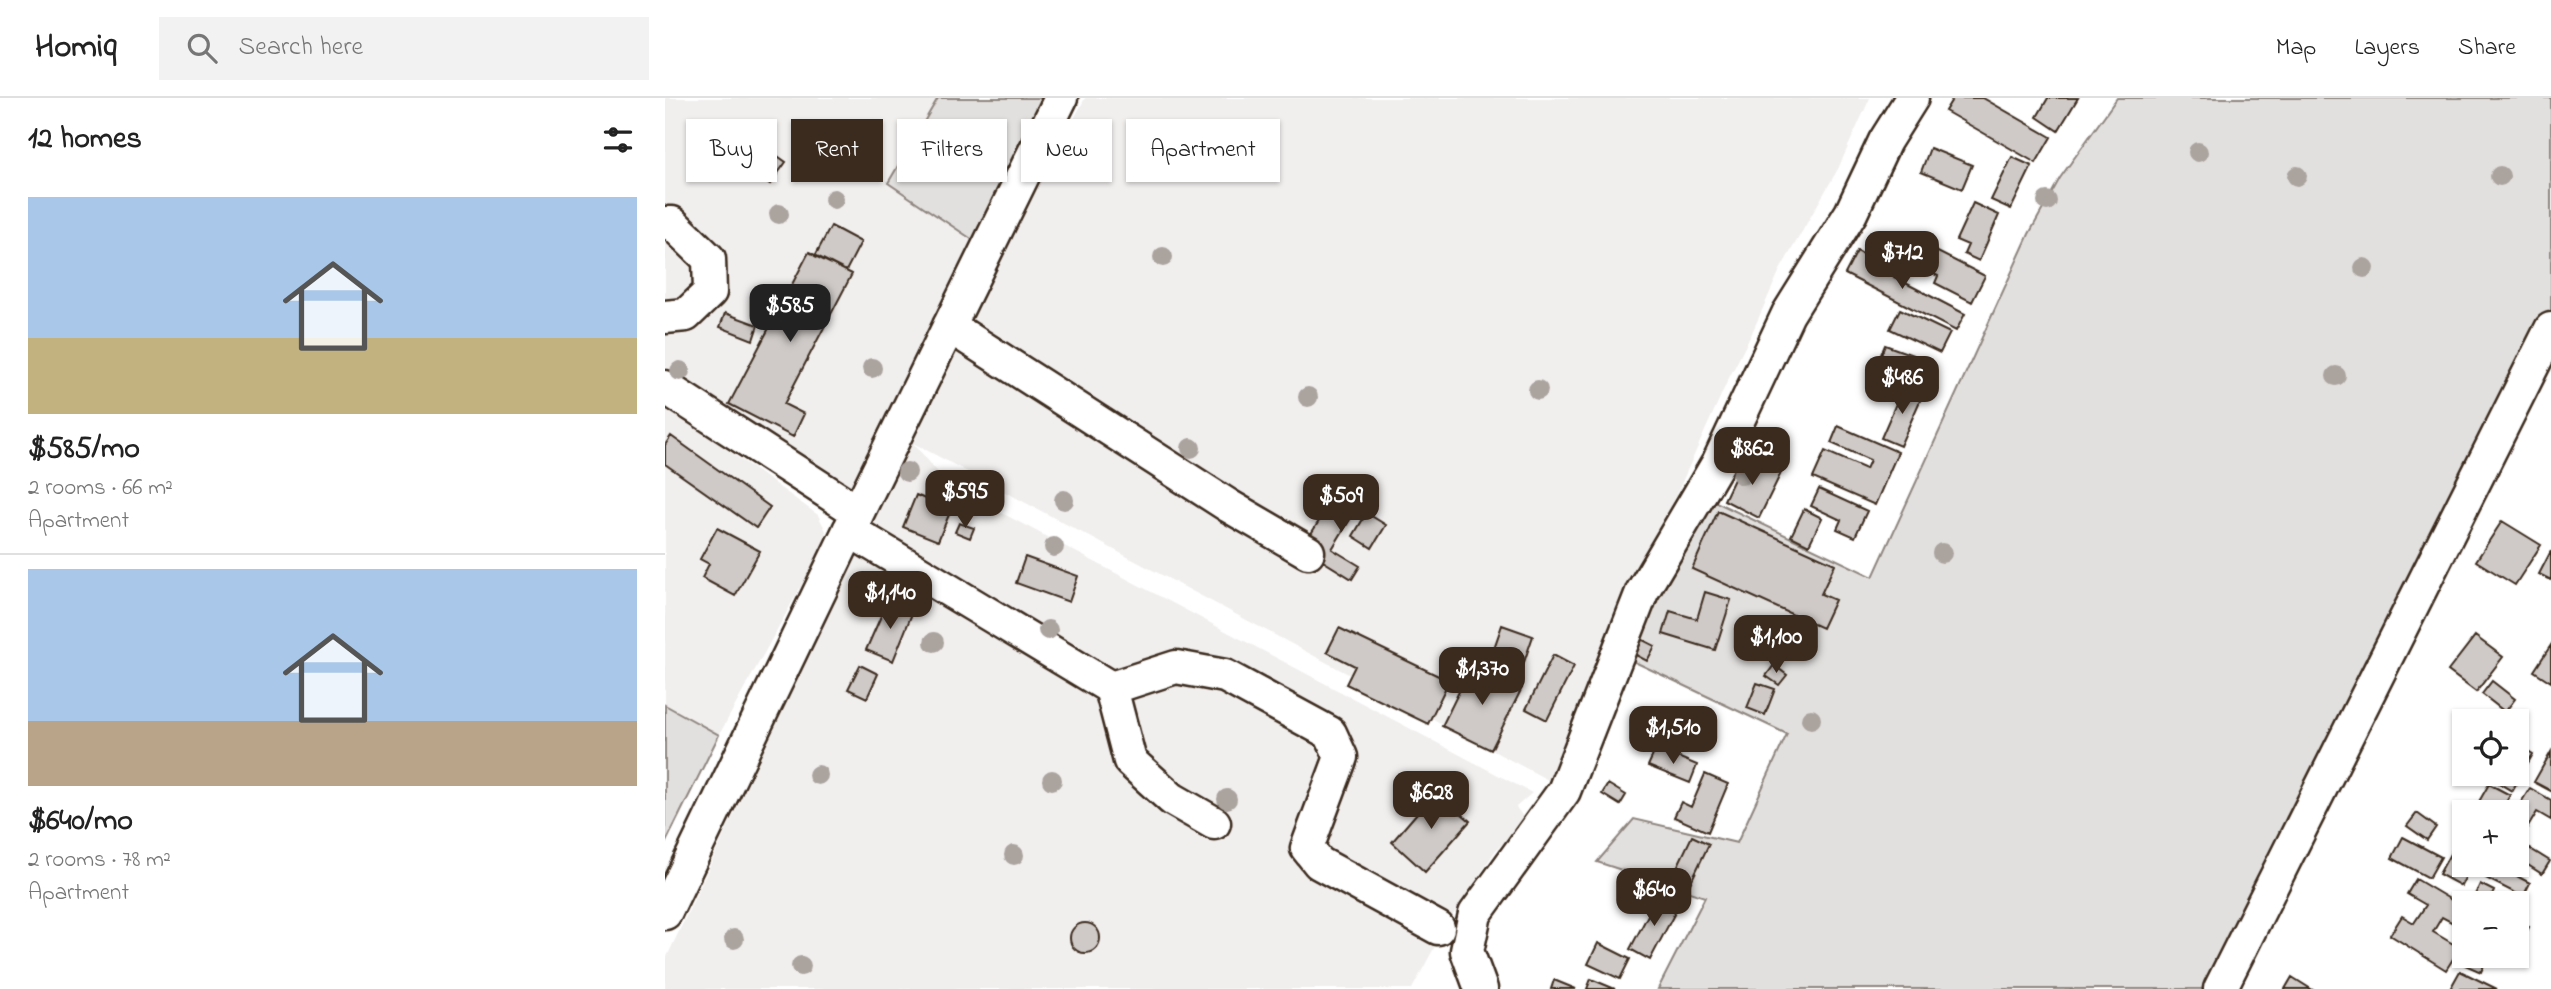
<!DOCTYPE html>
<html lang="en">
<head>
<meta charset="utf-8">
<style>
	:root { --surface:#fff; --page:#f2f2f2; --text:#222; --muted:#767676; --line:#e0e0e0; --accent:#3b2a1e }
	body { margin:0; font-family:"Indie Flower",sans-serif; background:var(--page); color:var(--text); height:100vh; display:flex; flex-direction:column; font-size:26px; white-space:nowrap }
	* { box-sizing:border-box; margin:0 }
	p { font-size:23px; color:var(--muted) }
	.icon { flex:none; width:38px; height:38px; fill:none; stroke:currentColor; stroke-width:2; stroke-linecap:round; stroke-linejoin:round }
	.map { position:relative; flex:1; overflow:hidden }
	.drawer { display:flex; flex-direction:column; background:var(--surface); width:665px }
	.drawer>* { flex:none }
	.banner { position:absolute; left:21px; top:21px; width:665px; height:63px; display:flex; gap:14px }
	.controls { position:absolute; left:1787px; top:611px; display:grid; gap:14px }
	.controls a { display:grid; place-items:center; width:77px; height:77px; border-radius:0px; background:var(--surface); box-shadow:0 2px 5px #0004; font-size:35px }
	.price { position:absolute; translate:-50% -60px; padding:0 16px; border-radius:14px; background:var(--accent); color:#fff; font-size:23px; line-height:46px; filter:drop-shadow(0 2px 4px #0008) }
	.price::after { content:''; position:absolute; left:50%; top:42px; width:21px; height:16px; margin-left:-10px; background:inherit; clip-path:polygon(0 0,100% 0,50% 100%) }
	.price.active { background:#222; color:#fff }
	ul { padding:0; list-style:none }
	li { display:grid; align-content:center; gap:14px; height:371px; padding:0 28px }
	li+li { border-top:2px solid var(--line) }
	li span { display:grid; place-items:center; height:217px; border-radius:0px; color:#555 }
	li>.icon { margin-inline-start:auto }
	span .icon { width:126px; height:126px; fill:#fffc; stroke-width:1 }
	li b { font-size:30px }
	h2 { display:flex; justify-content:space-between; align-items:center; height:84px; padding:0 28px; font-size:30px }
	.tag { padding:0 24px; border-radius:0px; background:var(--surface); box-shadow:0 2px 5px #0004; font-size:24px; line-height:63px }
	.tag.active { background:var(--accent); color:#fff }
	header { display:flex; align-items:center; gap:42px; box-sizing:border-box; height:98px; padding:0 35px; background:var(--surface); border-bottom:2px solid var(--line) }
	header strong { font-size:33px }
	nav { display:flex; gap:38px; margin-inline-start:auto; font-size:24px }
	.search { width:490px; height:63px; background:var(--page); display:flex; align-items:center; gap:18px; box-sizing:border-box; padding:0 24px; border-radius:0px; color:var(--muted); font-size:26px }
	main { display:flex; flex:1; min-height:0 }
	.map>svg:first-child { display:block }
	.built { fill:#f1efee }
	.green { fill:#e2e0de; stroke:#8e857e; stroke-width:2 }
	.building { fill:#cfcac7; stroke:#3b2a1e; stroke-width:2 }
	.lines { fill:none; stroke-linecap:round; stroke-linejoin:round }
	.minor-casing { stroke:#3b2a1e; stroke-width:37 }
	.minor { stroke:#fff; stroke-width:32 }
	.tree { fill:#aaa39e }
</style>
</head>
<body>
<header>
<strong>Homiq</strong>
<div class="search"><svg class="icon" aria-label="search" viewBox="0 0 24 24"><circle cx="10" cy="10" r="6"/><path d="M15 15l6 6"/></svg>Search here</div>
<nav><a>Map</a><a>Layers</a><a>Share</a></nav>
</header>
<main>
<section class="drawer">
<h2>12 homes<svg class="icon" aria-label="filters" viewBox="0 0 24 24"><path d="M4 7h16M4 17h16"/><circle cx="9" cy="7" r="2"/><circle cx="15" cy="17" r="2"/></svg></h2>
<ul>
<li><span style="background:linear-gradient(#a9c7e8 65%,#c2b280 0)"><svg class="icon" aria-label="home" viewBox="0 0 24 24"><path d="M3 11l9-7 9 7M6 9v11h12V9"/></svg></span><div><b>$585/mo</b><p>2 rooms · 66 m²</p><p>Apartment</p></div></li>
<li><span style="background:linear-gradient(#a9c7e8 70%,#b9a48a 0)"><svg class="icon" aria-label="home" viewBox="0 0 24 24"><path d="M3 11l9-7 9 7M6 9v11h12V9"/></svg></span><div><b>$640/mo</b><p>2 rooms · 78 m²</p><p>Apartment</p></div></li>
</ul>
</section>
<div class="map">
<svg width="1886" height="891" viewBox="0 0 1886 891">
	<rect width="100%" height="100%" fill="#fff"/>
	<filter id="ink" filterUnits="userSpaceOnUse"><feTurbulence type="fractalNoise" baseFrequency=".0143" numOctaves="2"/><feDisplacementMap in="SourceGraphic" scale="14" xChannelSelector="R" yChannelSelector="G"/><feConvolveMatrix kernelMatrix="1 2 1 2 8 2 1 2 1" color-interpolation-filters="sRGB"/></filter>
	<g filter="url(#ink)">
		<path class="built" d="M0 0H277L314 146 193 397 66 317 0 268Z
			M420 0H1205L1173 71 1115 172 1086 237 1062 284 883 682 248 345 284 387 867 695 851 709 861 723 831 752 782 826 747 891H0V863L296 233Z
			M0 307 153 417 161 433 156 452 54 637 0 607Z"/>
		<path class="green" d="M273 0H378L314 146 223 85Z
			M1452 0H1886V220L1559 891H993L1040 799 932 764 969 721 1072 745 1122 636 957 558 1049 403 1208 479 1364 136 1395 80Z
			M0 607 54 637 0 746Z"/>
		<path class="building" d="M1288 0H1318L1386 39 1371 65 1280 13Z
			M1383 0H1413L1393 33 1372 19Z
			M97 47 121 64 105 86 81 69Z
			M1265 50 1307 67 1297 91 1256 74Z
			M1347 59 1367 68 1346 111 1326 102Z
			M1308 105 1334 117 1314 163 1299 156 1303 147 1291 142Z
			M166 128 196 144 181 173 150 158Z
			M1245 140 1320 178 1307 204 1270 185 1273 178 1235 159Z
			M1192 153 1232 174 1229 179 1300 216 1291 233 1180 176Z
			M144 154 187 176 119 306 139 316 128 339 64 306Z
			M1235 211 1285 235 1275 255 1225 231Z
			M60 215 93 227 88 242 55 229Z
			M1220 247 1251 258 1244 278 1212 266Z
			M1239 287 1258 296 1235 348 1216 340Z
			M1173 328 1233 354 1210 407 1148 380 1160 353 1201 371 1205 362 1166 345Z
			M6 338 105 409 91 430 0 366V347Z
			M1080 358 1116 375 1094 420 1059 402Z
			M1154 391 1202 413 1190 439 1172 431 1176 422 1146 408Z
			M671 396 721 427 707 450 688 438 698 421 689 415 667 451 695 468 687 481 637 450Z
			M251 397 286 412 273 443 238 429Z
			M1139 411 1157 420 1144 447 1126 438Z
			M1053 413 1170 466 1156 496 1170 502 1157 530 1027 471Z
			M1837 423 1876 447 1850 487 1811 463Z
			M294 425 309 430 305 440 290 434Z
			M52 430 95 453 70 498 37 480 44 466 35 461Z
			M1886 453V482L1874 476Z
			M360 459 413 478 404 504 351 485Z
			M1040 494 1066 502 1050 552 998 536 1005 513 1032 521Z
			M223 502 248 513 228 563 201 552Z
			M837 527 868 538 857 570 826 559Z
			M674 530 784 583 763 626 681 586 690 568 662 554Z
			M1810 538 1838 559 1811 594 1783 573Z
			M974 540 990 548 982 563 967 555Z
			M1886 547V584L1869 573Z
			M888 557 909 568 882 622 861 611Z
			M808 565 857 590 826 652 777 628Z
			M195 567 213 576 202 600 183 591Z
			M1109 567 1122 577 1114 587 1101 578Z
			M1827 583 1850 601 1840 614 1817 596Z
			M1092 585 1110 591 1100 617 1082 610Z
			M1852 646 1868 656 1847 693 1827 681 1831 676H1852Z
			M991 650 1032 667 1025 685 983 668Z
			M1886 654V693L1869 684Z
			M1040 676 1063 686 1043 734 1009 719 1016 704 1026 709Z
			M943 686 961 697 955 707 937 696Z
			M1824 686 1845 697 1836 714H1808Z
			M1865 690 1886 702V722L1872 714 1854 744 1885 763 1877 776 1852 760 1850 714Z
			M771 693 805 723 760 774 727 744Z
			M1752 715 1771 729 1762 742 1742 728Z
			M1027 738 1044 746 1022 792 1005 784Z
			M1738 739 1776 759 1764 780 1727 760Z
			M1792 743 1799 746V766H1807L1796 788 1774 776Z
			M1829 766 1865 785 1858 799 1821 780Z
			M1751 781 1798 809 1788 825 1777 819 1768 834 1795 850 1781 872 1725 837 1737 818 1749 825 1761 807 1742 796Z
			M1815 786 1829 793 1824 805H1806Z
			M993 798 1013 809 985 862 965 851Z
			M1852 823 1864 829 1856 846 1852 844Z
			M405 840a15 15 0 1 1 30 0a15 15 0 1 1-30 0Z
			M933 845 965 861 955 881 923 866Z
			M1804 858H1833L1830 864 1822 860 1816 874 1800 867Z
			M1795 873 1832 891H1785Z
			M1627 879 1646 891H1620Z
			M926 881 950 891H922Z
			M889 882 911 891H886Z"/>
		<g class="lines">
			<g class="minor-casing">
				<path id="minor" d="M0 125H7L44 161 45 194 21 217 0 219
					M284 228 564 408 643 454
					M0 289 193 414
					M184 432 446 590 465 663 507 701 549 725
					M446 590 511 569 560 578 665 635 676 659 642 750 654 765 773 830
					M0 815 193 414 396 0
					M816 891 802 853 810 816 899 693 977 494 1053 365 1123 216 1186 115 1220 43 1247 0
					M1555 891 1886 231"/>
			</g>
			<use href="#minor" class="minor"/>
		</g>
		<g class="tree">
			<circle cx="1533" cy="54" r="10"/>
			<circle cx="1632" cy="78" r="10"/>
			<circle cx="1835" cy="78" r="10"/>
			<circle cx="169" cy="101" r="10"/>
			<circle cx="1382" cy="103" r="10"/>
			<circle cx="114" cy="116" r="10"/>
			<circle cx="498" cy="159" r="10"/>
			<circle cx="1699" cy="170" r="10"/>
			<circle cx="207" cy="270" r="10"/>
			<circle cx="15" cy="273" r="10"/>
			<circle cx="1671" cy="278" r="10"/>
			<circle cx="873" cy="292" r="10"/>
			<circle cx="643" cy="299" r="10"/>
			<circle cx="526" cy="350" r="10"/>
			<circle cx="242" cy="374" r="10"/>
			<circle cx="1077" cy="377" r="10"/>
			<circle cx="399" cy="402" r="10"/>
			<circle cx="389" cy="449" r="10"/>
			<circle cx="1277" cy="455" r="10"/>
			<circle cx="383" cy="532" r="10"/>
			<circle cx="269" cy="544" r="10"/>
			<circle cx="1146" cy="621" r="10"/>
			<circle cx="153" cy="677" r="10"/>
			<circle cx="387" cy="682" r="10"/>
			<circle cx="562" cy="701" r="10"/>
			<circle cx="349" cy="757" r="10"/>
			<circle cx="69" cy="841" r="10"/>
			<circle cx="136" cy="868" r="10"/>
		</g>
	</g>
</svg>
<div class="controls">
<a><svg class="icon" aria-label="locate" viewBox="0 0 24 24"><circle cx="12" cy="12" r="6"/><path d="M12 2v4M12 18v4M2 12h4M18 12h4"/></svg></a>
<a>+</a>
<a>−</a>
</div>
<b class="price" style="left:1237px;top:193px">$712</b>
<b class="price active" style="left:125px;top:246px">$585</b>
<b class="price" style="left:1237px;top:318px">$486</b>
<b class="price" style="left:1087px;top:389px">$862</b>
<b class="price" style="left:300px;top:432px">$595</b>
<b class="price" style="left:676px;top:436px">$509</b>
<b class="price" style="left:225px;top:533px">$1,140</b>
<b class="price" style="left:1111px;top:577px">$1,100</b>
<b class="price" style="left:817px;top:609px">$1,370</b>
<b class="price" style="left:1008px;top:668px">$1,510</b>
<b class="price" style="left:766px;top:733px">$628</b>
<b class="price" style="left:989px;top:830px">$640</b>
<div class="banner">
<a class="tag">Buy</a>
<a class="tag active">Rent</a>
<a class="tag">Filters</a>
<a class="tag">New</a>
<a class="tag">Apartment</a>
</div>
</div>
</main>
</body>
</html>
